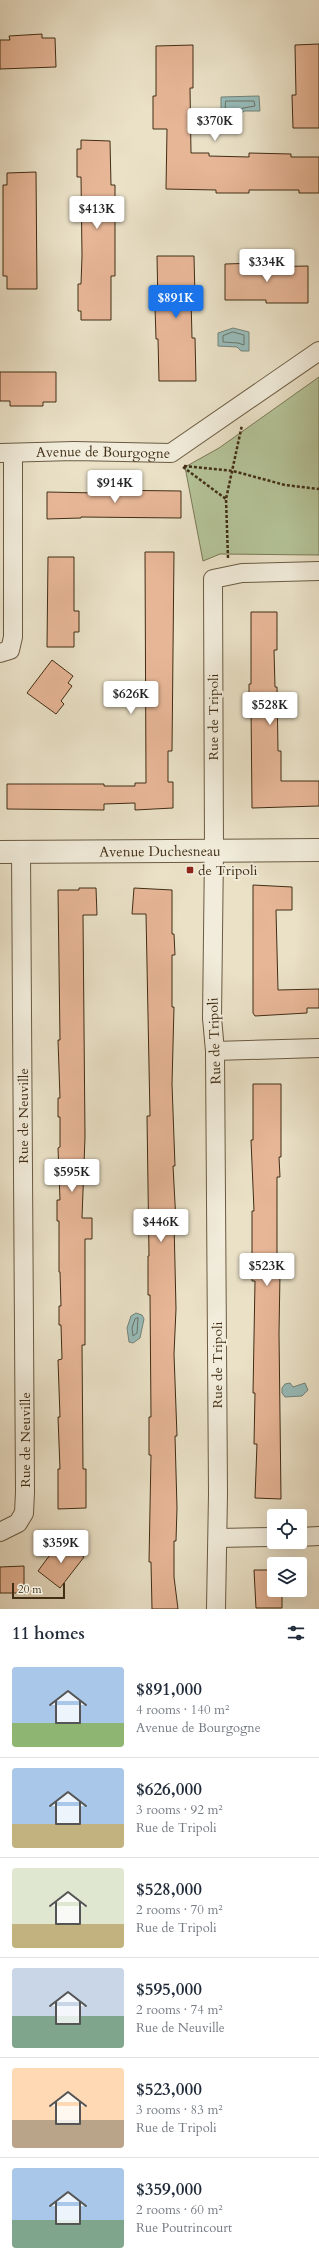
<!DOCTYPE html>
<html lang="en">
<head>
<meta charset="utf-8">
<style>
	:root { --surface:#fff; --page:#f2f2f3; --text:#1f2937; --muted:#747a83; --line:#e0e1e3; --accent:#1a73e8 }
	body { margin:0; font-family:Cardo,serif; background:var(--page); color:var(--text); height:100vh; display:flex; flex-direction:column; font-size:15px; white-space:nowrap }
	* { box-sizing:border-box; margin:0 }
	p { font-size:13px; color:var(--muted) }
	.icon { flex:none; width:22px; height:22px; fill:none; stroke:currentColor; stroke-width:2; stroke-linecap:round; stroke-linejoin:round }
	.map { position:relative; height:1609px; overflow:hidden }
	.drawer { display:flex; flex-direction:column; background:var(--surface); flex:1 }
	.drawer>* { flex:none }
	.buttons { position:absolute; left:267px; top:1509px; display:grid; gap:8px }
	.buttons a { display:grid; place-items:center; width:40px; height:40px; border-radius:4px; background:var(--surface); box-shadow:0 4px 16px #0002; font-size:20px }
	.scale { position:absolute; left:12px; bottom:10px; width:53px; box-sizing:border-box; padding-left:4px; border:2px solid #412e15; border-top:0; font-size:11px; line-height:14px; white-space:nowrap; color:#412e15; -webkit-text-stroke:3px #f1ecdb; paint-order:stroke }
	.price { position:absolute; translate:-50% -34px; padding:0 9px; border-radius:4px; background:#fff; color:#222; font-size:13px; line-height:26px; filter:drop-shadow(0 1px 2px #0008) }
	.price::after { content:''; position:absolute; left:50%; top:24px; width:12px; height:9px; margin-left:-6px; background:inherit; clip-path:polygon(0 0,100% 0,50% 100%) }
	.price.on { background:var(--accent); color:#fff }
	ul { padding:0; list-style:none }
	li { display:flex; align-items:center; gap:12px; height:100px; padding:0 12px }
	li+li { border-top:1px solid var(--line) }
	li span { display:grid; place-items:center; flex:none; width:112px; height:80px; border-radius:4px; color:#555 }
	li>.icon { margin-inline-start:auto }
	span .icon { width:48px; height:48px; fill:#fffc; stroke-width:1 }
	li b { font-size:17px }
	h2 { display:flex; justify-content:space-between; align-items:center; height:48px; padding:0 12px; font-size:17px }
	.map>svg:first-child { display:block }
	.green { fill:#b4c398; stroke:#7a7856 }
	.water { fill:#98bcba; stroke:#758378 }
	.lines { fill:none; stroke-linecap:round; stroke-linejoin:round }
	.shore { stroke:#6c7568; stroke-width:1 }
	.building { fill:#e7b697; stroke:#412e15 }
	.minor-casing { stroke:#6b5b42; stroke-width:20 }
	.tertiary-casing { stroke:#6b5b42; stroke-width:24 }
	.path { stroke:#412e15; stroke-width:2.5; stroke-dasharray:3 2; stroke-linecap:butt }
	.minor { stroke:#f1ecdb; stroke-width:18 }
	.tertiary { stroke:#f1ecdb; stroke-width:22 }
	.poi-dot { fill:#8f2418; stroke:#f1ecdb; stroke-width:1.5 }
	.labels { text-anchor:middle; stroke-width:3.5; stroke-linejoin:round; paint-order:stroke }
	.street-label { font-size:14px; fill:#412e15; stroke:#f1ecdb }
	.poi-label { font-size:14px; fill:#412e15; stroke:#f1ecdb; text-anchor:start }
</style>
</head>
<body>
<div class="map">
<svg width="319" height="1609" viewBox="0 0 319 1609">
	<rect width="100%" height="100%" fill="#eae1c7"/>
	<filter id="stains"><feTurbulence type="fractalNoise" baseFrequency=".005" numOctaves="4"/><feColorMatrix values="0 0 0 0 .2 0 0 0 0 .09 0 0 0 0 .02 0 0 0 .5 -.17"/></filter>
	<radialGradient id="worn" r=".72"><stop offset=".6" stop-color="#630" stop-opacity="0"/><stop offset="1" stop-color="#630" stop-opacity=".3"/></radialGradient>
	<path class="green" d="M319 377V555L220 554 203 561 185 467 219 448Z"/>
	<path class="water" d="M259 96 260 111H244L236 119 221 120V97Z
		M233 328 249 332V351H241L237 347 218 346V333Z
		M136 1313 142 1315 144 1319 140 1338 133 1343 129 1342 127 1328 131 1316Z
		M290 1383 293 1387 305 1383 308 1390 302 1396 285 1397 282 1393V1388L285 1384Z"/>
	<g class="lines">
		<path class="shore" d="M226 101H254L255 106 243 108 234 115 226 116 225 114Z
			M233 332 244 335V345L238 343 223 342V336Z
			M138 1318 137 1333 133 1336 132 1328 135 1319Z"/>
	</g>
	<path class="building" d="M42 34V38H55L56 67 0 69V40H10L9 36Z
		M319 44V128H293L292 95H296L295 45Z
		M193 45V88H190L191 153H209V156L249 157V153L291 154V157H319V193H299V190H249V193H216V190L166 189 167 129H153V96H156V46Z
		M81 140 110 141 111 185H115V276H111V320H81V311H78V284H81L82 256 81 177H77V149H81Z
		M36 172 37 289H7V276H3V185H7V173Z
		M157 256H194L195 298H191L192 338H195L196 381H159L158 339H156L155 307H158Z
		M258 263V267L308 266V303H266V300H225V264Z
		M0 372H56V402H43V406H10V401H0Z
		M98 490 181 491V518L81 517V518L47 519V492L98 493Z
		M145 552H174L172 751H168V782H173V808L135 810V803L104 804V810L7 809V784H104V786H135V783H146Z
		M48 557H74V611H79V632H74V647H47Z
		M251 612H277V650H274L275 687H277L278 751H281V781H319V806L252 808 251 705H249V684H251Z
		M52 660 73 676 68 683 72 686 61 701 64 704 56 714 27 693Z
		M253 885 292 887V910H276L278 990 319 989V1008H307V1013L255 1016 253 1013Z
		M79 888H96L97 915H83L85 1137 82 1218H92V1239H85V1345H82L83 1469H86V1508L58 1509V1469H60L58 1417H60L58 1360 62 1359 61 1325H59V1306H61L60 1272H59V1221H57V1200H60L58 1148 60 1147V1117H58V1098H60L58 1040H60L58 890H79Z
		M134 888 172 890V934H174L175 955H172V1007H174L172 1084 175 1166H173L176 1222H174L176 1309 174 1354 177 1436H175L177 1508 176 1541H174V1577L178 1609H152L151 1562H149L151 1455H149V1417H151L150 1295H148V1256H149L147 1116H150L146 914H132Z
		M253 1084H281V1157H279L280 1177H277V1257H289V1273H280L279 1333 281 1499 255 1498 257 1444H254L255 1393H253L255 1281H252V1211H254L251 1140H253Z
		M61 1540 84 1557 60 1588 38 1571Z
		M24 1566V1593H0V1567Z
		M254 1570H274V1590H282V1608H256Z"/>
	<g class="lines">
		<g class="minor-casing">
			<g id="minor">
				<path id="s1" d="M0 453 74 451 171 453 319 351"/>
				<path d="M0 653 10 650 13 637V453"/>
				<path d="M215 1051 319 1048"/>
				<path d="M0 1532 18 1523 24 1513 25 1492 21 852"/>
				<path d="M300 1537 319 1536"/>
				<path d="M218 1538 274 1537"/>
				<path d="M216 1609 218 1494 215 1051 212 1018 214 851 213 579 242 573 319 571"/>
			</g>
		</g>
		<g class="tertiary-casing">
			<g id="tertiary">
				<path id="s2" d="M0 852 319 850"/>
			</g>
		</g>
		<path class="path" d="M184 466 233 471 285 485 319 489
			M183 467 226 499
			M228 558 226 499 242 425"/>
		<use href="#minor" class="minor"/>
		<use href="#tertiary" class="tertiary"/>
	</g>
	<rect class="poi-dot" x="186" y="866" width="8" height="8" rx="2"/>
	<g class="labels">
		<g class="street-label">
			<text dy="5" stroke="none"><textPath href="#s1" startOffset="103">Avenue de Bourgogne</textPath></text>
			<text transform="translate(213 717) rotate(-90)" y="5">Rue de Tripoli</text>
			<text dy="5" stroke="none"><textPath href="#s2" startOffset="160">Avenue Duchesneau</textPath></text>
			<text transform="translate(214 1041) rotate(-92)" y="5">Rue de Tripoli</text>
			<text transform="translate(23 1116) rotate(-90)" y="5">Rue de Neuville</text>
			<text transform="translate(217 1365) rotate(-90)" y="5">Rue de Tripoli</text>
			<text transform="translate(25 1440) rotate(-90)" y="5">Rue de Neuville</text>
		</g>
		<g class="poi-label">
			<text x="198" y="875">de Tripoli</text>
		</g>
	</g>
	<rect width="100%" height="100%" filter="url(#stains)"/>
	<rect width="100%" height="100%" fill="url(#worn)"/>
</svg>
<div class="buttons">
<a><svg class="icon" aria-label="locate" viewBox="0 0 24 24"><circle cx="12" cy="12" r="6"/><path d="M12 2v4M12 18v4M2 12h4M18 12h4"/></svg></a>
<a><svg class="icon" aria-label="layers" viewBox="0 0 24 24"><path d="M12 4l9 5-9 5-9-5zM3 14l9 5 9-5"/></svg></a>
</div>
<div class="scale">20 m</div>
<b class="price" style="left:215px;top:142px">$370K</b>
<b class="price" style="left:97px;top:230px">$413K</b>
<b class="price" style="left:267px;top:283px">$334K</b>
<b class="price on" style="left:176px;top:319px">$891K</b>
<b class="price" style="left:115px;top:504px">$914K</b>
<b class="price" style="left:131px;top:715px">$626K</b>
<b class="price" style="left:270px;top:726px">$528K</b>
<b class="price" style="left:72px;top:1193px">$595K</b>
<b class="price" style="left:161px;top:1243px">$446K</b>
<b class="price" style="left:267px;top:1287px">$523K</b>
<b class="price" style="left:61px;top:1564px">$359K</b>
</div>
<section class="drawer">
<h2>11 homes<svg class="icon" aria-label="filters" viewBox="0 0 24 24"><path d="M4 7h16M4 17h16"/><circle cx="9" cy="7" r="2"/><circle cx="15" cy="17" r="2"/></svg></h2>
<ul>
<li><span style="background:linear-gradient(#a9c7e8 70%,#8fb573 0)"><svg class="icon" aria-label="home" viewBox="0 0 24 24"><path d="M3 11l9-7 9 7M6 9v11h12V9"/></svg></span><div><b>$891,000</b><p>4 rooms · 140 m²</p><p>Avenue de Bourgogne</p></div></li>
<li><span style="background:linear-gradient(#a9c7e8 70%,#c2b280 0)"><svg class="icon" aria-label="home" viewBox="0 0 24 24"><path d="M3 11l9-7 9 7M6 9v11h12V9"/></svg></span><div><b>$626,000</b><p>3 rooms · 92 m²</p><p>Rue de Tripoli</p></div></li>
<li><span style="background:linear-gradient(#dfe7d0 70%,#c2b280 0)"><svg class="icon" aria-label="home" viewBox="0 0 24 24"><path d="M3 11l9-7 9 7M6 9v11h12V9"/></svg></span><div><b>$528,000</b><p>2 rooms · 70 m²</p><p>Rue de Tripoli</p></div></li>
<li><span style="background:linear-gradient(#c9d6e8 60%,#7fa58c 0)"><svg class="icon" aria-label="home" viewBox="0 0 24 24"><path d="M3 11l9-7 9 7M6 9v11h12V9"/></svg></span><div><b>$595,000</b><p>2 rooms · 74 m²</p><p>Rue de Neuville</p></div></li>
<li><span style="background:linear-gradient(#ffd9b3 65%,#b9a48a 0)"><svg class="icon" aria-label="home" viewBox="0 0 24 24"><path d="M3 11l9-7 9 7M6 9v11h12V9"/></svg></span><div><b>$523,000</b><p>3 rooms · 83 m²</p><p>Rue de Tripoli</p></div></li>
<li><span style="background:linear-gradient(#a9c7e8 65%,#7fa58c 0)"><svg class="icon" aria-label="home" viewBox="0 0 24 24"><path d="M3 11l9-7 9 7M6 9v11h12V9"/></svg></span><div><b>$359,000</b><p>2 rooms · 60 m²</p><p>Rue Poutrincourt</p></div></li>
</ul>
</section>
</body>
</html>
